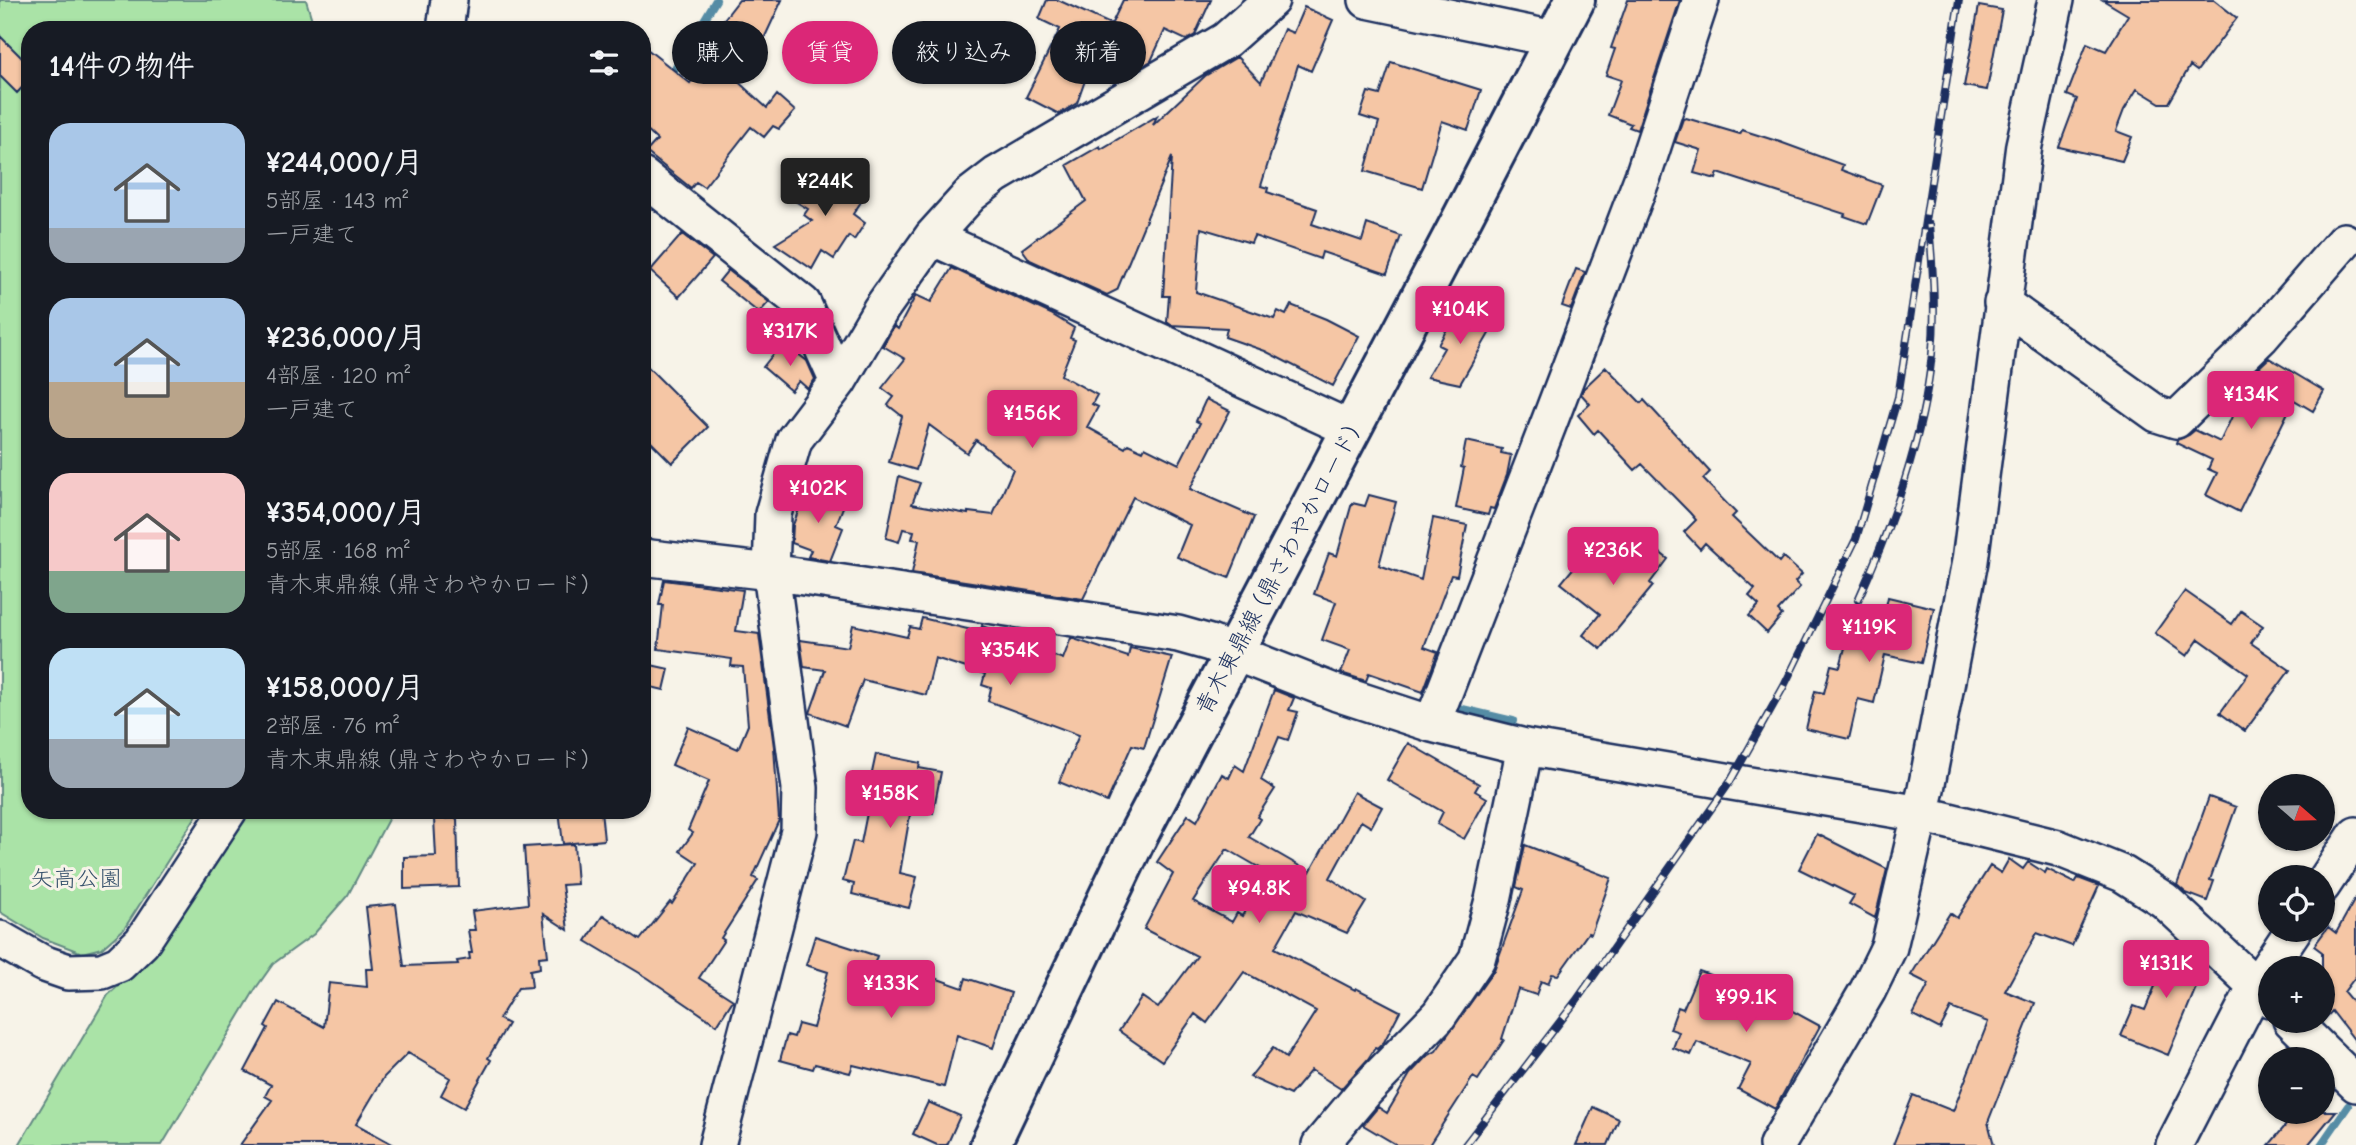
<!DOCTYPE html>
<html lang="ja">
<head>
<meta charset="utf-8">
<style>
	:root { --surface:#171b24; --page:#242831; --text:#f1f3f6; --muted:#9ea1a6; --accent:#db2777 }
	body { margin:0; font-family:"Comic Neue","Klee One",sans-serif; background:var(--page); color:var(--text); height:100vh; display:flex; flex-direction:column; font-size:26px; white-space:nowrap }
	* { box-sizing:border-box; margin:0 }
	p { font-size:23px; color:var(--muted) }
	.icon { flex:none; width:38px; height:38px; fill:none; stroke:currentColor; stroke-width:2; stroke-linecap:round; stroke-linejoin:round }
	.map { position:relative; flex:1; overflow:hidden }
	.panel { position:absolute; left:21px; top:21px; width:630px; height:798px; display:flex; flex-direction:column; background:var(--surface); border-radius:28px; box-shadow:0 2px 5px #0004 }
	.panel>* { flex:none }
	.banner { position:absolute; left:672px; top:21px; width:665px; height:63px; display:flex; gap:14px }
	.needle { width:46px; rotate:110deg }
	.tools { position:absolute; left:2258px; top:774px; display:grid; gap:14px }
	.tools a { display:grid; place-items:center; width:77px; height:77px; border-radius:50%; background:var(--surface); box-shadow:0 2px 5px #0004; font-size:35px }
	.price { position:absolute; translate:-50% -60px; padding:0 16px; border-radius:7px; background:var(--accent); color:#fff; font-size:23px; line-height:46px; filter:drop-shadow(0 2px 4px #0008) }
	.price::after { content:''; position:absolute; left:50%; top:42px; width:21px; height:16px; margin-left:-10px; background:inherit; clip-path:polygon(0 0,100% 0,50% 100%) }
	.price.selected { background:#222; color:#fff }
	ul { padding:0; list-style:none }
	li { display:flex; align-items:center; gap:21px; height:175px; padding:0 28px }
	li span { display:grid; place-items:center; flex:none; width:196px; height:140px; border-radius:21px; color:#555 }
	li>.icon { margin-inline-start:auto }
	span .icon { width:84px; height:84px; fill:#fffc; stroke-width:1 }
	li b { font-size:30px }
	h2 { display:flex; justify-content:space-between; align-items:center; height:84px; padding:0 28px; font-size:30px }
	.chip { padding:0 24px; border-radius:32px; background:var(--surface); box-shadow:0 2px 5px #0004; font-size:24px; line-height:63px }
	.chip.selected { background:var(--accent); color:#fff }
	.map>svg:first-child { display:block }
	.green { fill:#aae3a7; stroke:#628982; stroke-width:2 }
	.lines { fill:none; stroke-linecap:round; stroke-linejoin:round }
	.stream { stroke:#548ca5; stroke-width:8 }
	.building { fill:#f5c6a5; stroke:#1b2f5e; stroke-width:2; fill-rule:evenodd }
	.minor-casing { stroke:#1b2f5e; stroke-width:40 }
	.major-casing { stroke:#1b2f5e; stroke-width:44 }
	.minor { stroke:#f7f3e8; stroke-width:35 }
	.major { stroke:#f7f3e8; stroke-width:38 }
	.rail-casing { stroke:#1b2f5e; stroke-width:8 }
	.rail { stroke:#f7f3e8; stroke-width:5; stroke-dasharray:16; stroke-linecap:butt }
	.labels { text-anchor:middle; stroke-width:6; stroke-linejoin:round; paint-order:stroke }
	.street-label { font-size:23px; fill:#1b2f5e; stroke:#f7f3e8 }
	.park-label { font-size:23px; fill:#38536d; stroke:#f7f3e8 }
</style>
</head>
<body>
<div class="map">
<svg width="2356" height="1145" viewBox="0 0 2356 1145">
	<rect width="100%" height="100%" fill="#f7f3e8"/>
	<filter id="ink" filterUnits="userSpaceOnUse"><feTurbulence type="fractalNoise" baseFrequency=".0143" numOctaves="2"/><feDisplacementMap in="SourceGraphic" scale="14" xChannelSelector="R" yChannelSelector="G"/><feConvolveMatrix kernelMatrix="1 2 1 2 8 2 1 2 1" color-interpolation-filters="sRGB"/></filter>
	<g filter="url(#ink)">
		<path class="green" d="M0 0H306L315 30H30V810H200L124 929 102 948 82 953 43 938 0 912Z
			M245 810H393L348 895 314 934 273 964 256 988 162 1145H19L108 995 152 956Z"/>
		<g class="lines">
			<path class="stream" d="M669 79 716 0
				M1457 700 1454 707 1513 721
				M2321 1145 2348 1106"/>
		</g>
		<path class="building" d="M739 0H782L762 43 734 78 767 108 777 95 795 111 779 129 773 126 764 137 751 127 704 187 696 182 691 188 646 152 657 140 642 126V45L690 83 717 49 707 41Z
			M1047 0H1058L1108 23H1112L1123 0H1211L1195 35 1186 40 1165 30 1151 61 1125 76 1092 61 1077 103 1059 114 1026 97 1060 29 1039 19Z
			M1628 0H1680L1637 130 1629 127 1631 124 1608 115 1621 80 1606 75 1615 49 1611 48Z
			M2103 0H2214L2237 18 2197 71 2190 66 2169 103H2160L2137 89 2124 110 2116 131 2132 137 2122 161 2059 147 2077 99 2067 95 2087 43 2106 51 2128 15Z
			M1979 6 2002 10 1987 90 1964 86Z
			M1304 7 1333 20 1311 71 1298 65 1261 186 1268 188 1267 192 1317 209 1312 224 1362 241 1367 224 1401 236 1387 274 1322 252 1320 259 1254 236 1251 243 1201 228 1196 292 1274 319 1278 311 1286 315 1291 305 1326 319 1359 336 1333 386 1265 351 1225 337 1227 328 1171 325 1167 322 1169 296H1163L1172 157 1117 290 1107 295 1030 260 1022 249 1086 201 1067 165 1100 146 1101 149 1157 116 1153 125 1205 76 1237 57 1261 82 1284 29 1293 33Z
			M0 36 30 66V79L17 93 0 76Z
			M1391 62 1481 90 1468 130 1442 121 1422 188 1365 171 1379 122 1360 116 1368 92 1380 95Z
			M1686 118 1740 134 1742 130 1780 142 1843 165 1841 170 1882 185 1867 224 1844 216 1845 214 1718 173 1716 179 1694 173 1701 150 1675 142 1683 119Z
			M819 165 865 196 853 214 865 223 854 240 849 236 834 259 822 251 812 269 775 244 812 221 804 215 808 209 795 201Z
			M682 234 713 258 679 297 650 271Z
			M952 268 1051 314 1074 328 1070 338 1075 340 1061 375 1097 395 1092 404 1098 407 1087 427 1125 448 1128 444 1143 451 1145 447 1179 464 1200 423 1196 421 1206 399 1230 411 1190 489 1254 517 1229 578 1177 557 1190 525 1133 497 1083 599 912 573 919 540 912 539 914 531 903 529 899 542 886 538 899 476 920 483 912 504 968 514V512L993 515 1013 469 976 440 967 453 929 425 916 470 889 462 902 416 888 405 894 397 882 388 905 359 883 346 894 326 898 329 916 295 931 302Z
			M1576 269 1585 272 1571 309 1562 306Z
			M728 270 769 302 759 313 719 281Z
			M1460 306 1494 325 1460 384 1427 377 1444 348 1438 345Z
			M783 342 807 361 815 379 808 389 799 381 791 391 763 367Z
			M2269 358 2324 391 2313 411 2294 400 2239 512 2206 495 2217 473 2208 469 2212 460 2176 443 2177 440 2189 435 2195 430 2220 442 2252 374Z
			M642 361 708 427 672 463 642 433Z
			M1606 367 1641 403 1644 400 1710 472 1703 479 1736 513 1732 517 1779 562 1783 557 1802 574 1795 582 1800 587 1778 611 1782 615 1767 633 1749 616 1759 605 1749 596 1755 589 1705 543 1700 549 1684 532 1696 520 1690 513 1642 464 1635 470 1598 430 1594 434 1578 415 1590 404 1581 394 1584 388Z
			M1466 441 1502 449 1501 453 1511 455 1507 475 1494 509 1490 508 1488 515 1456 508 1464 468 1461 467Z
			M807 488 845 502 836 525 843 528 830 561 808 557 811 550 792 543 793 525Z
			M1369 495 1396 502 1379 565 1421 580 1433 518 1467 525 1457 576 1451 575 1424 647 1438 652 1423 692 1369 673 1366 681 1341 673 1350 650 1322 640 1336 602 1314 594 1329 553 1337 556 1352 503 1365 506Z
			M1645 541 1668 559 1650 583 1653 586 1601 649 1583 635 1600 614 1561 583 1594 543 1625 568Z
			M664 580 743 590 736 631 759 634 774 747 779 820 753 877 758 880 721 938 724 940 699 978 733 1000 717 1025 648 978 586 941 603 915 640 940 670 902 672 904 698 863 680 851 693 833 688 830 709 781 672 765 688 727 738 749 748 725 743 667 731 666 732 659 658 649 663 605H659Z
			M2185 591 2232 624 2241 611 2263 626 2251 643 2290 670 2245 731 2220 713 2248 674 2199 639 2187 656 2155 633Z
			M1888 597 1934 608 1921 663 1885 655 1874 703 1858 699 1849 739 1806 729 1815 691 1824 693 1831 665 1840 667 1848 636 1857 638 1864 611 1884 616Z
			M922 618 980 632 982 626 1018 638 1017 642 1063 659 1071 638 1128 657 1130 648 1172 657 1144 748 1132 745 1107 802 1059 782 1079 735 988 701 991 688 982 685 985 674 935 658 926 695 863 680 846 726 810 713 825 670 804 667 800 640 848 647 853 625 907 637 910 627 919 629Z
			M642 663 669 669 664 690 642 685Z
			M1274 690 1294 698 1289 710 1298 712 1288 740 1279 737 1261 780 1275 789 1257 817 1260 819 1249 837 1310 872 1354 792 1382 807 1371 827 1361 821 1330 878 1366 902 1347 933 1296 911 1275 948 1355 990 1356 988 1400 1011 1384 1042 1377 1049 1375 1048 1368 1059 1341 1089 1311 1070 1290 1095 1250 1077 1273 1048 1286 1058 1316 1011 1244 972 1207 1023 1195 1014 1162 1061 1119 1031 1142 997 1158 1008 1197 956 1144 929 1173 874 1157 862 1188 815 1197 821 1222 774 1229 778 1235 765 1244 771ZM1227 849 1267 872 1242 916 1237 913 1232 922 1193 901Z
			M1408 743 1479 784 1475 791 1487 798 1464 839 1437 824 1443 812 1387 780Z
			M876 754 920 763 919 768 941 772 933 813 911 809 900 873 917 877 909 908 852 894 854 884 843 881 853 841 861 843 873 783 870 782Z
			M2209 797 2236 807 2210 880 2214 881 2207 901 2186 893 2177 885Z
			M559 810H601L604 840 563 844Z
			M457 818 459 887 404 889V857L436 856 434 819Z
			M1817 834 1887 869 1875 918 1849 904 1854 896 1799 869Z
			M574 844 577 884 562 885 568 930 543 914 548 956 539 957 540 968 530 970 532 987 518 988 499 1019 508 1024 488 1058 491 1060 464 1108 441 1095 450 1078 408 1053 384 1077 356 1124 394 1145H240L272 1100 265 1096 271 1085 245 1071 268 1028 265 1026 278 1002 324 1027 329 983 367 987 366 969H373L366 907 396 904 404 966 458 964 457 961 470 959 469 953H472L468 930H475L472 911 528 904 524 847Z
			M1525 845 1611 878 1591 934 1588 933 1558 975 1552 974 1548 984 1541 981 1536 995 1518 989 1502 1039 1504 1040 1478 1080 1473 1077 1429 1145H1397L1363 1125 1378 1107 1387 1113 1410 1074 1426 1057 1436 1051 1494 970 1523 890 1516 887Z
			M2009 859 2023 869 2028 862 2045 873 2047 869 2075 883 2078 878 2099 886 2072 946 2037 933 2005 991 2035 1003 1988 1122 1994 1145H1893L1913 1095 1953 1111 1988 1022 1951 1008 1940 1029 1913 1015 1929 984 1911 975 1950 913 1957 918 1990 866 2001 873Z
			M2356 897V976L2344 992 2356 1006V1042L2332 1011 2322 1022V952L2314 946 2328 927 2336 933Z
			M815 936 877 956 869 980 910 995 918 972 963 988 966 978 1011 993 993 1048 957 1035 944 1087 853 1065 850 1073 815 1064 813 1069 780 1060 787 1035 794 1037 798 1024 813 1028 828 972 806 965Z
			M2161 941 2192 954 2205 966 2168 1055 2121 1036 2134 1006 2145 1010 2161 972 2150 968Z
			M1699 971 1761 994 1820 1026 1775 1109 1738 1089 1751 1064 1697 1042 1691 1055 1673 1048 1679 1032 1670 1029 1678 1007 1683 1009Z
			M928 1102 960 1116 947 1145H937L913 1134Z
			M1593 1107 1619 1119 1608 1145H1576Z
			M2298 1111H2336L2308 1145H2269Z"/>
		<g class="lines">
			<g class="minor-casing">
				<path id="minor" d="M1367 0 1554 39
					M445 30 449 0
					M642 176 803 304 838 382
					M932 237 1351 429
					M2002 303 2157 414 2176 420 2261 337 2344 241
					M642 557 771 572 1178 634 1210 643 1337 693 1432 724 1525 747 1921 814 2058 848 2123 874 2164 900 2270 999
					M1432 724 1550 420 1643 176 1701 0
					M2322 886 2356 835
					M0 939 42 963 68 972 102 971 119 964 142 942 229 810
					M2291 1020 2356 1084
					M717 1145 799 831 800 788 771 572 773 514 794 440 838 382 881 309 932 237 970 195 996 175 1226 40 1271 0
					M1320 1145 1366 1090 1439 1015 1477 959 1493 900 1525 747
					M1777 1145 1868 990 1889 947 1926 789 1970 561 2024 145 2056 0
					M2174 1145 2256 986 2294 929"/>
			</g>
			<g class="major-casing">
				<path id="major" d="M990 1145 1134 843 1456 230 1575 0"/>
			</g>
			<use href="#minor" class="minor"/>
			<use href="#major" class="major"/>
			<g class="rail-casing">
				<path id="rail" d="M1858 600C1893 522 1923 440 1932 354 1936 311 1933 268 1929 225
					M1465 1145 1576 1001 1730 782 1784 686 1856 539 1898 397 1959 0"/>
			</g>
			<use href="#rail" class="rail"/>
		</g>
	</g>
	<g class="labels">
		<g class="street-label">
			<text transform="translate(1277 570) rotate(-62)" y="8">青木東鼎線 (鼎さわやかロード)</text>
		</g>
		<g class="park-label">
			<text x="76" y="886">矢高公園</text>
		</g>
	</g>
</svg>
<div class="tools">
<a><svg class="needle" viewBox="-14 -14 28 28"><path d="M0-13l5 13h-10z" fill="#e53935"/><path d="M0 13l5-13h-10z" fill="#9ea1a6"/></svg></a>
<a><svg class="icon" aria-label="locate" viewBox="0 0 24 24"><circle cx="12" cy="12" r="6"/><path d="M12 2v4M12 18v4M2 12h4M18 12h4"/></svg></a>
<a>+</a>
<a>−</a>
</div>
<b class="price selected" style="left:825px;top:218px">¥244K</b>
<b class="price" style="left:1460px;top:346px">¥104K</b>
<b class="price" style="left:790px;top:368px">¥317K</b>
<b class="price" style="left:2251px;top:431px">¥134K</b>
<b class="price" style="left:1032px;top:450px">¥156K</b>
<b class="price" style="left:818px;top:525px">¥102K</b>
<b class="price" style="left:1613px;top:587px">¥236K</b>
<b class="price" style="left:1869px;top:664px">¥119K</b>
<b class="price" style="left:1010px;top:687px">¥354K</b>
<b class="price" style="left:890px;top:830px">¥158K</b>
<b class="price" style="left:1259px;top:925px">¥94.8K</b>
<b class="price" style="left:2166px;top:1000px">¥131K</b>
<b class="price" style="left:891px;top:1020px">¥133K</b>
<b class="price" style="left:1746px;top:1034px">¥99.1K</b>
<div class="banner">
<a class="chip">購入</a>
<a class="chip selected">賃貸</a>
<a class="chip">絞り込み</a>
<a class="chip">新着</a>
</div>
<section class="panel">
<h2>14件の物件<svg class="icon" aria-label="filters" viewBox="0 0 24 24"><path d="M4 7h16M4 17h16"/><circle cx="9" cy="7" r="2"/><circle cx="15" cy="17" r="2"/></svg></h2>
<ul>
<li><span style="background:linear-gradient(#a9c7e8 75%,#9aa5b1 0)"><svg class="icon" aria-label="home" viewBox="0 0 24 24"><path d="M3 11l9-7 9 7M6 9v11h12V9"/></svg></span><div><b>¥244,000/月</b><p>5部屋 · 143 m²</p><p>一戸建て</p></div></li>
<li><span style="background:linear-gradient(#a9c7e8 60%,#b9a48a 0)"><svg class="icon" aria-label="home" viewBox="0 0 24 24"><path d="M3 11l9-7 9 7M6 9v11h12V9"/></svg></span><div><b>¥236,000/月</b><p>4部屋 · 120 m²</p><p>一戸建て</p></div></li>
<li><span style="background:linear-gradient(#f6c9c9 70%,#7fa58c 0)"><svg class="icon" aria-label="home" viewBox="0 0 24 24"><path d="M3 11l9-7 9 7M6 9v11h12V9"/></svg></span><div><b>¥354,000/月</b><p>5部屋 · 168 m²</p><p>青木東鼎線 (鼎さわやかロード)</p></div></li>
<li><span style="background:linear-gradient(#bfe0f5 65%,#9aa5b1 0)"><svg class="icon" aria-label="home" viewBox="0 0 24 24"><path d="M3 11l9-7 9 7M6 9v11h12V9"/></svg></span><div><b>¥158,000/月</b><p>2部屋 · 76 m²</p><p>青木東鼎線 (鼎さわやかロード)</p></div></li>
</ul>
</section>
</div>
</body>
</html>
